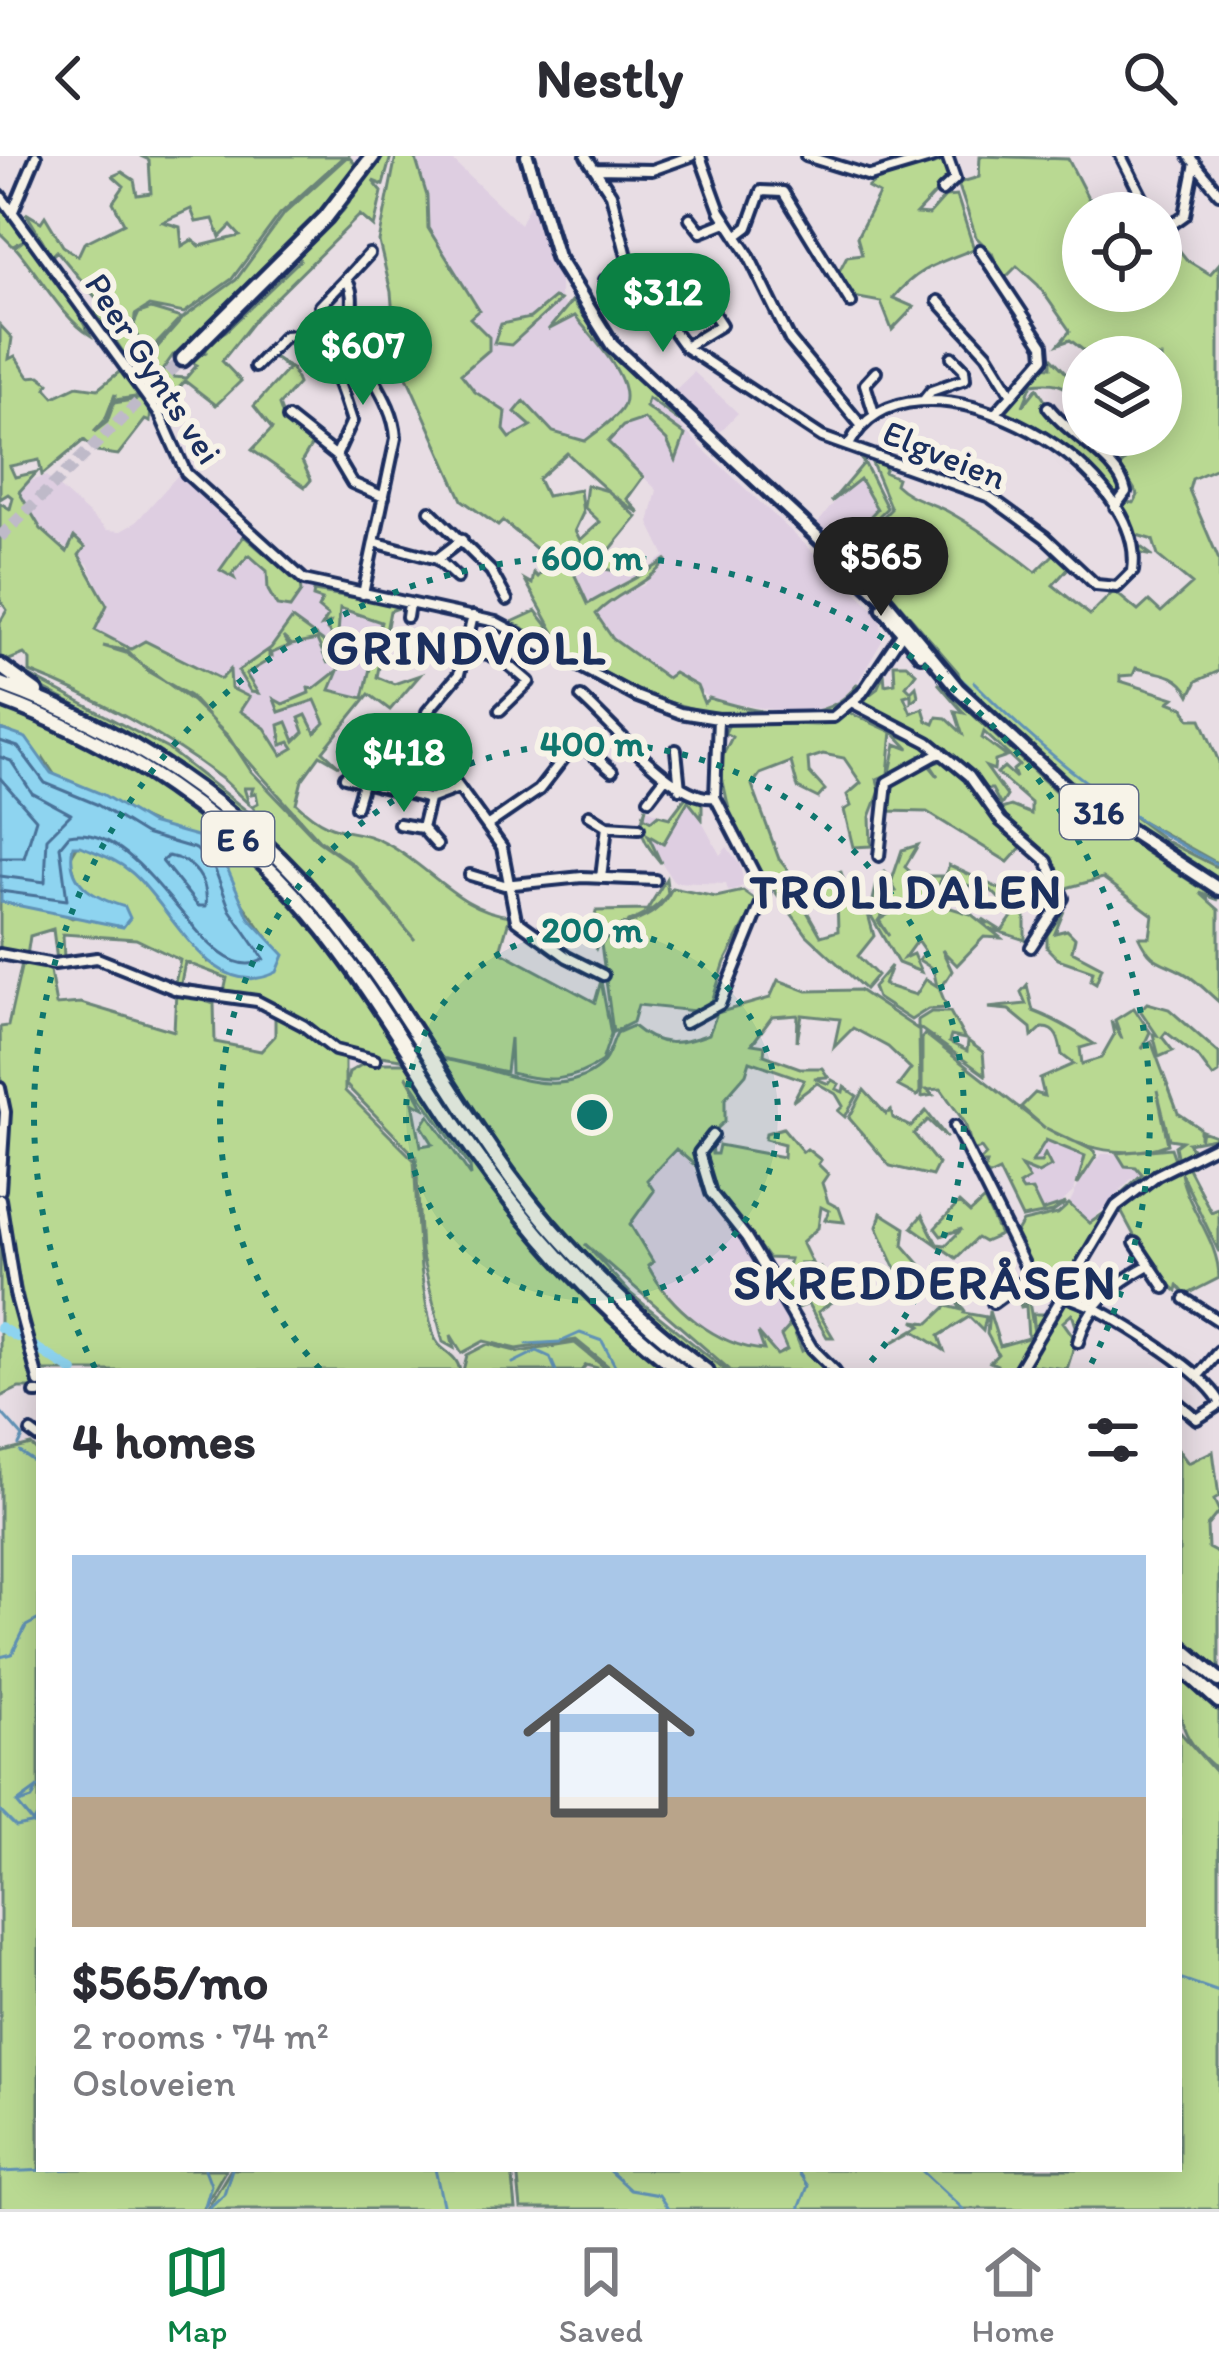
<!DOCTYPE html>
<html lang="en">
<head>
<meta charset="utf-8">
<style>
	:root { --surface:#fff; --page:#f7f7f7; --text:#2b2b33; --muted:#7c7c81; --line:#e1e1e2; --accent:#0b8043 }
	body { margin:0; font-family:Itim,sans-serif; background:var(--page); color:var(--text); height:100vh; display:flex; flex-direction:column; font-size:45px; white-space:nowrap }
	* { box-sizing:border-box; margin:0 }
	p { font-size:39px; color:var(--muted) }
	.icon { flex:none; width:66px; height:66px; fill:none; stroke:currentColor; stroke-width:2; stroke-linecap:round; stroke-linejoin:round }
	.map { position:relative; flex:1; overflow:hidden }
	.sheet { position:absolute; left:36px; top:1212px; width:1146px; height:804px; display:flex; flex-direction:column; background:var(--surface); border-radius:0px; box-shadow:0 6px 30px #0003 }
	.sheet>* { flex:none }
	.tools { position:absolute; left:1062px; top:36px; display:grid; gap:24px }
	.tools a { display:grid; place-items:center; width:120px; height:120px; border-radius:50%; background:var(--surface); box-shadow:0 6px 30px #0003; font-size:60px }
	.price { position:absolute; translate:-50% -102px; padding:0 27px; border-radius:42px; background:var(--accent); color:#fff; font-size:39px; line-height:78px; filter:drop-shadow(0 3px 6px #0008) }
	.price::after { content:''; position:absolute; left:50%; top:72px; width:36px; height:27px; margin-left:-18px; background:inherit; clip-path:polygon(0 0,100% 0,50% 100%) }
	.price.active { background:#222; color:#fff }
	ul { padding:0; list-style:none }
	li { display:grid; align-content:center; gap:24px; height:636px; padding:0 36px }
	li+li { border-top:3px solid var(--line) }
	li span { display:grid; place-items:center; height:372px; border-radius:0px; color:#555 }
	li>.icon { margin-inline-start:auto }
	span .icon { width:216px; height:216px; fill:#fffc; stroke-width:1 }
	li b { font-size:51px }
	h2 { display:flex; justify-content:space-between; align-items:center; height:144px; padding:0 36px; font-size:51px }
	header { display:flex; justify-content:space-between; align-items:center; height:156px; padding:0 36px; background:var(--surface); font-size:54px; font-weight:700 }
	.tab-bar { display:flex; justify-content:space-around; align-items:center; height:168px; border-top:3px solid var(--line); background:var(--surface); font-size:33px; color:var(--muted) }
	.tab-bar a { display:grid; justify-items:center; gap:6px }
	.tab-bar .active { color:var(--accent) }
	.map>svg:first-child { display:block }
	.built { fill:#decee1 }
	.green { fill:#b9d992; stroke:#6a8478; stroke-width:3; fill-rule:evenodd }
	.water { fill:#8ed4f0; stroke:#6092b6; stroke-width:3 }
	.lines { fill:none; stroke-linecap:round; stroke-linejoin:round }
	.shore { stroke:#497198; stroke-width:3 }
	.stream { stroke:#6092b6; stroke-width:3 }
	.river { stroke:#8ed4f0; stroke-width:10 }
	.highway-tunnel { stroke:#bfbac9; stroke-width:12; stroke-dasharray:12 6; stroke-linecap:butt }
	.minor-casing { stroke:#1b2f5e; stroke-width:16 }
	.major-casing { stroke:#1b2f5e; stroke-width:20 }
	.highway-casing { stroke:#1b2f5e; stroke-width:21 }
	.minor { stroke:#f7f3e8; stroke-width:8 }
	.major { stroke:#f7f3e8; stroke-width:10 }
	.highway { stroke:#f7f3e8; stroke-width:12 }
	.ring { fill:none; stroke:#0f766e; stroke-width:6; stroke-dasharray:6 12 }
	.labels { text-anchor:middle; stroke-width:12; stroke-linejoin:round; paint-order:stroke }
	.shield { fill:#f7f3e8; stroke:#5d6a87; stroke-width:3 }
	.shield-label { font-size:33px; font-weight:bold; fill:#1b2f5e }
	.street-label { font-size:36px; fill:#1b2f5e; stroke:#f7f3e8 }
	.district-label { font-size:48px; font-weight:bold; letter-spacing:3px; fill:#1b2f5e; stroke:#f7f3e8 }
	.centre { fill:#0f766e; stroke:#f7f3e8; stroke-width:6 }
	.ring-label { font-size:36px; text-anchor:middle; font-weight:bold; fill:#0f766e; stroke:#f7f3e8; stroke-width:12; stroke-linejoin:round; paint-order:stroke }
</style>
</head>
<body>
<header><svg class="icon" aria-label="back" viewBox="0 0 24 24"><path d="M15 5l-7 7 7 7"/></svg>Nestly<svg class="icon" aria-label="search" viewBox="0 0 24 24"><circle cx="10" cy="10" r="6"/><path d="M15 15l6 6"/></svg></header>
<div class="map">
<svg width="1219" height="2053" viewBox="0 0 1219 2053">
	<rect width="100%" height="100%" fill="#e8dde4"/>
	<filter id="ink" filterUnits="userSpaceOnUse"><feTurbulence type="fractalNoise" baseFrequency=".00833" numOctaves="2"/><feDisplacementMap in="SourceGraphic" scale="24" xChannelSelector="R" yChannelSelector="G"/><feConvolveMatrix kernelMatrix="1 2 1 2 8 2 1 2 1" color-interpolation-filters="sRGB"/></filter>
	<g filter="url(#ink)">
		<path class="built" d="M425 0H448L520 68 530 47 560 125V144L702 292 872 451 881 466 882 485 848 543 826 556 799 558 713 544 674 518 668 522 613 483 596 458 621 435 643 430 664 405 588 448 571 411 582 402 641 418 665 400 649 367 657 334 607 286 632 261 585 286 569 285 553 277 524 245 532 270 510 282 461 218 489 194V182L470 161 479 154 428 72 427 40 416 3Z
			M694 216 738 257 716 280 671 238Z
			M865 307 887 352 841 397 814 372Z
			M179 318 280 413 299 427 328 434 339 451 381 466 363 542 333 537 331 567 282 599 265 572 240 554 245 544 221 524 159 490 132 494 94 474 107 449 88 408 41 373 19 336 25 327 46 320 107 374 121 375 135 367Z
			M686 641 700 647 701 664 720 699 727 691 740 709 744 729 734 735H728L726 728 674 726 648 685 642 671 647 653 669 662Z
			M1015 952 1085 1000 1074 1035 1055 1053 1032 1054 1017 1025Z
			M676 993 687 998 706 1038 774 1133 799 1181 786 1195 777 1199 738 1192 712 1180 658 1128 648 1109 653 1105 630 1068 641 1057 653 1012Z
			M1130 997 1142 1018 1130 1024 1090 1067 1069 1048 1084 1018 1102 998Z"/>
		<path class="green" d="M140 0H344L280 58 232 123 184 157 149 150 135 159 133 184 155 226 149 233C133 213 118 187 105 170 96 157 79 142 70 125L94 160 102 149 57 95 52 100 61 115 26 57 41 66 45 60 63 90 78 100 84 87 124 67 113 46 124 30 113 20 122 16 134 24 137 39 151 37 149 4ZM191 53 196 66 213 63 220 81 231 70 240 80 200 90 192 84 182 90 180 71 163 66Z
			M348 0 355 8C309 80 241 140 181 200L173 199 161 216 167 212 173 221 186 222 197 209 189 205 206 196V187L226 175 300 104 298 99 343 55 384 0H391L383 29 373 25 382 36 374 71 360 59 257 161 222 205 241 225 216 249 185 225 163 250 172 258 169 262 155 242 160 230 166 231 155 221 148 202 184 161 236 124 284 58Z
			M396 0H425L416 4 427 40 428 72 479 154 470 162 489 181V194L461 218 475 236 506 256 504 274 510 282 531 270 515 256 524 245 553 276 585 285C596 276 612 266 621 254 639 228 593 183 575 160L548 174 572 145 617 204 682 267 648 242 646 251 685 279 676 304 667 285 644 263 623 270 608 286 643 321 627 343 640 357C613 342 590 319 567 297L538 323 546 340 580 334 583 357 575 374 580 384 600 366 584 351 587 329 608 335 637 361 609 395 623 416 598 412 582 402 571 411 588 448C615 432 641 421 667 403 647 431 619 434 596 458L613 483 667 522 674 517 697 530 704 547 709 542C757 557 826 574 858 527L850 544 826 559 705 556 650 541 512 466 536 455 557 482 525 424 532 428 534 417 538 421 546 412 539 395 503 365 498 370 462 344 396 196 391 136 379 86Z
			M980 0 1068 3 1088 42 1102 48 1105 57H1083V135H1161V71L1187 104 1210 118 1219 108V311L1192 323 1189 334 1219 404V515L1197 525 1190 539C1179 517 1159 517 1136 512L1133 519 1120 520V525L1174 542 1169 546 1184 552 1190 563H1201L1219 606V708L1133 660 1166 685 1219 712V728L1070 631 962 530 958 516 883 429 882 418 873 412 877 402 847 397 891 353 869 300 888 306 884 316 897 322 895 328C910 343 928 345 947 355 980 373 1007 393 1036 416L1056 396 1070 410 1053 429 1090 459 1114 435 1138 455 1149 445 1161 456 1192 428 1158 400 1153 384 1137 379 1135 387 1153 400 1137 397 1121 355 1125 346 1134 347 1138 339 1120 310 1138 291 1125 279H1161V201H1092L1070 184 1059 188 1070 175 1038 129 1017 110 1003 124 992 97 976 81 958 27 979 21Z
			M938 2 945 3 950 22 916 58 929 59 945 41 957 40 974 93C933 109 917 113 893 142L914 151 892 174 881 146 848 140 836 121 847 100 862 98 857 81 879 38 868 32 877 24Z
			M0 47 63 130 90 179C62 162 39 118 15 91L24 84 13 90 0 77Z
			M554 142 560 144 511 189 494 187 501 168 530 162Z
			M151 153 181 162 144 201 134 168 139 157Z
			M0 169 12 182 9 203 15 200 29 221 40 220 49 227 46 232 54 241 77 230 98 233 123 213 142 240 115 244V238L105 264 94 276 107 266 114 247 144 242 151 250 150 266 145 264 118 299 97 296 84 284 42 319 39 304 10 310 15 321 37 316 19 336 41 373 67 396 74 381 85 391 79 399 107 449 95 474 131 493 145 485 221 523 230 514 231 532 249 541 240 555 265 572 282 599 294 592 290 586 282 589 279 569 287 566 295 585 304 576 299 562 306 559 315 577 325 567 315 544 279 556 274 543 283 548 309 537 308 532 314 533 338 514 337 499 340 510 330 534 363 542 381 466 340 452 338 478 332 479 327 474 330 467 322 470 328 460 318 452 322 444 313 441 314 435 404 450 390 455 377 521 394 528 420 519 390 554 369 538 323 595 339 610 320 599 302 624 296 647C338 687 351 667 389 689 432 713 459 754 510 760L500 795 595 846 601 825 611 878 602 905C571 927 546 926 511 917L510 882 506 916 437 901C360 783 279 675 161 597 109 563 51 541 0 507V466L7 454 0 444V347L10 353 13 342 8 338 0 343ZM103 490 128 495 149 516 190 540 319 684 353 708 415 784 351 708 318 685 251 615 228 580 192 545 126 497ZM24 498 30 504V516C94 541 164 579 221 622 231 630 239 640 249 648L244 632H253L251 638 256 637 258 647 252 650 266 670 168 593 4 506Z
			M271 199 292 213 298 228 279 249 283 260 314 285 302 305 311 324 305 331 252 294 272 273 254 250 288 213Z
			M1051 201 1083 235V244C1062 227 1054 225 1032 228L1023 250 1037 232 1047 248 1045 254C1069 284 1099 297 1121 329L1120 341 1043 277 1002 257 1041 210 1051 211Z
			M855 296H859L887 352 841 397 826 380 851 381 877 353 860 323 831 346 864 307Z
			M244 380 300 428 301 436 290 452 277 450 268 434 267 415 249 399 232 418 234 422 220 414Z
			M292 463 324 486 328 508 317 484 292 489 283 481 289 490 272 497V502L269 495V504L246 518 258 537 251 536 238 515 271 492Z
			M894 508H906L916 517 906 530 911 535 916 530 918 540 911 546V538L904 540 911 557 923 552 927 565 934 568 937 561 946 562 962 577 955 555 964 557 938 527 1063 642 1219 744 1200 737 1219 754V846C1207 836 1194 821 1180 815 1159 804 1151 806 1139 781H1150L1153 759 1103 722 1066 732 1047 700 997 653 1000 648 992 633H984L932 585 865 552V542L877 533 884 517 885 529 895 527ZM984 576 1019 609 1013 614 1016 622 1004 611 997 617 1031 647V658L1011 650 998 654 1007 640 986 611 994 614 995 605 1007 601 982 582Z
			M0 552C190 618 300 740 407 904L336 893 271 849 223 841 227 822 185 806 180 832 174 831 180 804 136 783 63 778 64 804 57 805 53 773 30 780 27 800 0 796V728L72 762 120 750 82 741 70 702 79 687 117 689 208 806 278 796 233 735 157 669 60 627 44 603 42 609 12 577 0 573Z
			M850 557 931 594 929 602 921 600 923 604 890 617 896 588 909 593 892 575 888 618 877 623 880 635 870 661 871 690 853 691 844 654 851 650 847 639 861 627 844 602 823 598 808 603 809 616 825 634 818 642 798 632 791 606 760 618 752 629 779 703 806 737 801 745 821 780 838 775 837 742 815 745 828 717 841 716 848 738 865 747 874 780 858 800 877 819 865 833 807 779 735 681 719 607 732 581 725 577 730 566 817 569Z
			M116 586C266 678 329 758 426 902L418 903 308 747Z
			M946 604 1024 688 1008 706 927 656 886 655V635L895 620 928 608 938 620 930 608Z
			M668 628 702 646V663L688 645 663 688 648 679 661 707C645 688 636 676 646 651L644 661 651 665 658 659 670 662 686 641Z
			M918 689 905 711 915 720H942L934 747 971 758 1001 782 984 781 957 809 942 794 952 815 940 834 947 852 928 853 911 864 877 842 873 831 891 810 884 829 916 839 926 823 937 830 933 813 919 804 924 794 917 784 904 802 913 798 921 816 898 807 870 758 878 722 888 750 878 765 889 780 879 764 895 754 889 737 896 735 884 715 892 724 902 694Z
			M949 709 1004 735 1025 753V784L988 772 983 763 1002 775 1014 758 991 734 943 724Z
			M666 723 668 738C643 770 607 765 596 792L592 781 596 755 647 754Z
			M672 732 716 741 743 735 757 745 725 806 711 848 695 855 638 849 633 866 613 876 601 788C622 760 653 772 672 732Z
			M1064 755 1055 777 1067 774 1075 782 1072 795 1102 811 1096 827 1091 824 1093 815 1058 803 1047 792V779Z
			M1 800 49 809 56 849 81 847 174 875 176 835 214 848 215 886 261 895 275 880V855L345 900V935L414 1004C418 1062 417 1123 434 1180 439 1196 457 1196 460 1215H39L3 1048 0 871 8 870 22 807Z
			M778 824 807 835 859 834 919 874 920 936 917 940 898 930 911 913 888 891 853 872 834 891 840 863 802 859 797 885 798 859 772 861 752 888 765 890 764 899 800 912H822L828 921 814 922 829 928 832 924 839 928 836 933 843 936 844 931 857 940 845 961 838 955 843 950 836 938 817 927 793 945 804 924 750 905 746 918 725 942V965L698 991 697 1011 676 993 647 1024 654 1035 630 1068 653 1106 648 1110C670 1151 716 1190 764 1194L758 1177 777 1199 787 1194 781 1180 789 1171 787 1158 802 1195 807 1192 830 1215H731L585 1088 631 1138 727 1215H715C601 1128 515 1024 438 903 490 906 553 951 600 910 610 901 611 887 617 877L633 870C658 892 680 889 709 878L717 857 770 842Z
			M1027 829 1033 855C1054 863 1072 873 1094 888L1080 892 1082 908 1101 902 1114 879 1111 865 1122 883 1115 864 1134 852 1150 876 1142 893 1151 885 1178 957 1200 972V985L1202 975 1219 981 1188 987 1194 995 1178 1005 1175 990 1182 985 1169 983 1157 934 1168 988C1128 1004 1081 993 1046 972L1094 995 1096 1000 1077 1029 1085 1000 1046 984 1032 1006H1041L1045 998 1051 1010 1038 1017 1021 1010 1029 1023 1019 1029 1023 1035 1032 1034 1042 1055 1066 1047 1053 1056 1022 1062 999 1015 990 1019 984 1016 987 1007H978L986 999 981 992 973 995 965 967 941 933 927 934 933 939 922 941V882L925 878 1045 972 1021 951 1035 937 1044 940 1040 923 1074 908 1062 899C1060 888 1058 871 1042 872L1032 881 1031 872 1009 854 988 852 1026 848 1021 836Z
			M1147 847 1169 853 1219 897V917L1213 921 1199 902 1166 876 1162 881 1173 895 1159 901 1153 878 1157 879 1140 854Z
			M931 856H950L965 883 951 880 949 886 967 895 968 885 983 896 985 919 918 871V864Z
			M365 907H409C485 1023 563 1127 671 1215H614L576 1184 517 1193 484 1185 462 1197 451 1179 454 1192 443 1186 421 1096 416 1001 346 929 349 916ZM406 919 470 1011 471 1020 429 959 422 970 433 988 421 990 413 946 424 952Z
			M431 910 512 1029 699 1215C636 1215 461 967 423 911Z
			M864 934 886 958 891 954 893 962 911 971 926 955 947 982 928 964 914 978 938 1008 932 1020 890 1010 849 962Z
			M783 972 803 996 807 993 821 1004 818 1008 828 1018 822 1027 828 1046 839 1052 844 1066 825 1064 829 1055 821 1051 818 1072 802 1086 812 1107H800L805 1119 820 1111 835 1144 818 1156 833 1181H827L808 1148 793 1154 769 1114 786 1116 790 1103 768 1102C745 1068 713 1045 701 1001L711 986 712 998H717L719 989 783 1001 784 988 765 983 766 977Z
			M1171 992 1176 1006 1115 1043 1142 1018 1136 1011 1125 1010 1117 997Z
			M1187 1007 1194 1008 1188 1012 1211 1056 1219 1053V1096L1181 1017C1187 1053 1219 1084 1219 1122L1186 1139 1178 1130 1177 1135 1154 1116 1161 1110 1152 1113 1121 1055 1111 1065 1120 1050Z
			M984 1044 1000 1079 984 1086 977 1082 956 1102 912 1071 922 1059 937 1088 946 1089 962 1073 941 1080 935 1072 959 1047 970 1057Z
			M1069 1048 1090 1067 1110 1053 1069 1123 1049 1130 1032 1118 1013 1083 1023 1066 1058 1058Z
			M881 1057 905 1072 903 1089 935 1126H945L965 1155 964 1157 986 1161 983 1175 969 1161 939 1180 944 1194 913 1174 893 1186 921 1170 914 1165 929 1167 947 1150 962 1154 949 1136V1147L942 1134 916 1115 903 1129 877 1071Z
			M0 1069 38 1232H19L0 1241Z
			M1025 1128 1028 1139 1019 1142 1022 1149 1029 1146 1034 1176 1024 1200 1035 1177 1033 1158H1051L1015 1215H996L997 1209 990 1206 998 1198 987 1178 989 1155 1000 1190 1028 1182 1026 1150 1021 1151 1017 1138Z
			M1073 1144 1085 1151 1078 1176 1072 1158 1063 1166 1076 1184 1067 1213 1031 1209 1032 1215H1023L1064 1147Z
			M575 1187 609 1215 586 1209 581 1215H463L467 1199 488 1188 519 1196Z
			M31 1289 39 1297V2013H226L203 2053H0V1297Z
			M1179 1295 1188 1307 1213 1295 1219 1341 1214 1344 1219 1355 1207 1370 1208 1392 1219 1398V1516L1179 1483Z
			M1179 1517 1219 1552V1615C1179 1581 1179 1567 1179 1517Z
			M1179 1575 1219 1620V2053H521L517 2013H1179Z
			M231 2013H512L516 2053H207Z"/>
		<path class="water" d="M0 573 26 582 51 617 102 638 150 667 204 682 225 707 249 762 284 799 277 816C210 850 170 747 131 716 116 703 99 698 81 690H73C65 727 94 742 125 751L130 762 123 771 1 746Z"/>
		<g class="lines">
			<path class="shore" d="M0 585 18 591 45 627 96 648 145 678 196 693 214 711 230 754 264 803C206 840 150 663 69 679L60 690 67 744 0 735
				M0 601 11 605 32 637 71 658 47 682 45 726 0 720
				M0 622 36 663 24 702H0
				M168 700C194 704 209 725 206 750H198L162 705Z"/>
			<path class="stream" d="M955 517 1067 624 1219 723
				M974 526C1045 599 1128 664 1219 709
				M527 1188 560 1186 580 1177 602 1185 618 1215
				M513 1207 537 1195 550 1201 556 1215
				M0 1255 23 1281 19 1289
				M20 1296 39 1309
				M0 1501 12 1498 26 1470 39 1463
				M39 1631 17 1647 39 1674
				M19 1647 32 1643 37 1632
				M0 1655 16 1671 31 1668
				M33 1668 39 1657
				M1179 1822 1219 1836
				M435 2013 444 2053
				M607 2013 630 2034 659 2039 668 2053
				M796 2013 808 2030 799 2053
				M920 2013 963 2053
				M0 2016 71 2013
				M205 2050 211 2029 205 2013
				M208 2053 224 2038 232 2013"/>
			<path class="river" d="M0 1171 17 1181
				M35 1191 73 1215"/>
			<path class="highway-tunnel" d="M0 381 183 203"/>
			<g class="minor-casing">
				<path id="minor" d="M586 0 611 38 631 116 685 191 822 281 990 341 1045 381 1096 429 1117 431 1133 415C1149 306 907 175 849 289
					M700 0 720 55 748 98 790 184 861 269
					M806 0 870 20 937 0
					M1121 0 1150 57
					M1189 0 1219 37
					M595 13 652 14 691 0
					M942 35 955 23 947 0
					M0 39 160 259 186 317 304 424 496 466 635 540 680 557 718 563 833 561 862 537 904 474
					M13 55 36 0
					M690 62 701 76 726 66
					M1161 67 1171 69 1185 59 1195 7
					M736 80 748 71 761 35 783 36 851 147
					M980 94 1043 189 1044 202 995 258
					M605 124 631 116
					M938 145 987 198 1011 237
					M320 150 346 123
					M685 191 721 169 704 143
					M255 211 285 180C327 173 341 233 352 265L336 300
					M923 245 931 235 965 223 964 213 952 201
					M1048 251C1069 280 1120 304 1126 336L1115 351
					M874 257 865 228 876 216
					M288 262 336 300 352 327 384 341
					M430 355 491 415 507 444
					M374 386 437 403 457 422
					M437 403 462 384
					M363 438 396 282C394 245 364 215 353 181 347 161 358 141 346 123L369 98
					M473 460 459 518 427 556 431 593 502 691 516 764 567 801 603 819
					M407 461 409 448
					M466 493 502 503 529 526 500 554
					M581 541C611 567 676 647 715 641
					M853 547 928 586 969 620 1001 665 1047 705 1063 742 1031 791
					M377 591 378 630
					M676 594 680 633
					M345 621 429 643 458 632
					M649 643 665 622
					M429 644 422 672 437 689
					M356 651 363 627
					M589 659 607 670
					M399 668 422 672
					M488 669 539 634 577 585 612 615
					M879 700 887 626 941 596
					M470 719 504 729 582 721 655 724
					M601 722 607 670 639 672
					M0 798 54 808 97 802 177 834 257 845 303 869 335 894 375 904
					M685 867 720 848 765 738 715 641 718 563
					M0 932 5 956 0 1034
					M955 970 1030 1120C1049 1137 1074 1141 1097 1153 1128 1170 1202 1215 1219 1244
					M713 979 699 997 711 1037 746 1081 812 1192 835 1215
					M0 1043 15 1138 39 1227
					M1135 1087 1165 1132
					M1185 1143 1219 1165
					M993 1147 1030 1120
					M1078 1186C1088 1149 1114 1128 1147 1110
					M1018 1215 1116 1050 1157 1019 1219 988
					M1198 1220 1219 1195
					M35 1237H39
					M1179 1248 1197 1263 1219 1249
					M31 1276 39 1282"/>
			</g>
			<g class="major-casing">
				<path id="major" d="M527 0 557 101 612 189 883 442 959 534
					M883 452 921 498
					M956 531 1073 638 1219 733"/>
			</g>
			<g class="highway-casing">
				<path id="highway" d="M183 203 326 61 373 0
					M0 510 36 536
					M0 528C124 573 234 646 320 746 388 824 437 917 496 1001 554 1084 625 1154 706 1215
					M0 543C120 587 229 660 311 758 366 823 408 897 455 968 518 1061 591 1147 681 1215
					M1179 1490 1219 1524
					M1179 1509 1219 1545"/>
			</g>
			<use href="#minor" class="minor"/>
			<use href="#major" class="major"/>
			<use href="#highway" class="highway"/>
		</g>
	</g>
	<circle cx="592" cy="959" r="186" fill="#0f766e" fill-opacity=".12"/>
	<g class="ring">
		<circle cx="592" cy="959" r="186"/>
		<path d="M320 1213A372 372 0 1 1 864 1213"/>
		<path d="M95 1212A558 558 0 1 1 1089 1212"/>
	</g>
	<g class="labels">
		<g class="shield">
			<rect x="1060" y="629" width="78" height="54" rx="9"/>
			<rect x="202" y="656" width="72" height="54" rx="9"/>
		</g>
		<g class="shield-label">
			<text x="1099" y="668">316</text>
			<text x="238" y="695">E 6</text>
		</g>
		<g class="street-label">
			<text transform="translate(154 212) rotate(57)" y="13">Peer Gynts vei</text>
			<text transform="translate(945 298) rotate(22)" y="13">Elgveien</text>
		</g>
		<g class="district-label">
			<text x="467" y="508">GRINDVOLL</text>
			<text x="907" y="752">TROLLDALEN</text>
			<text x="926" y="1143">SKREDDERÅSEN</text>
		</g>
	</g>
	<circle cx="592" cy="959" r="18" class="centre"/>
	<g class="ring-label">
		<text x="592" y="414">600 m</text>
		<text x="592" y="600">400 m</text>
		<text x="592" y="786">200 m</text>
	</g>
</svg>
<div class="tools">
<a><svg class="icon" aria-label="locate" viewBox="0 0 24 24"><circle cx="12" cy="12" r="6"/><path d="M12 2v4M12 18v4M2 12h4M18 12h4"/></svg></a>
<a><svg class="icon" aria-label="layers" viewBox="0 0 24 24"><path d="M12 4l9 5-9 5-9-5zM3 14l9 5 9-5"/></svg></a>
</div>
<b class="price" style="left:663px;top:199px">$312</b>
<b class="price" style="left:363px;top:252px">$607</b>
<b class="price active" style="left:881px;top:463px">$565</b>
<b class="price" style="left:404px;top:659px">$418</b>
<section class="sheet">
<h2>4 homes<svg class="icon" aria-label="filters" viewBox="0 0 24 24"><path d="M4 7h16M4 17h16"/><circle cx="9" cy="7" r="2"/><circle cx="15" cy="17" r="2"/></svg></h2>
<ul>
<li><span style="background:linear-gradient(#a9c7e8 65%,#b9a48a 0)"><svg class="icon" aria-label="home" viewBox="0 0 24 24"><path d="M3 11l9-7 9 7M6 9v11h12V9"/></svg></span><div><b>$565/mo</b><p>2 rooms · 74 m²</p><p>Osloveien</p></div></li>
</ul>
</section>
</div>
<nav class="tab-bar">
<a class="active"><svg class="icon" aria-label="map" viewBox="0 0 24 24"><path d="M3 6l6-2 6 2 6-2v14l-6 2-6-2-6 2zM9 4v14M15 6v14"/></svg>Map</a>
<a><svg class="icon" aria-label="saved" viewBox="0 0 24 24"><path d="M7 4h10v16l-5-4-5 4z"/></svg>Saved</a>
<a><svg class="icon" aria-label="home" viewBox="0 0 24 24"><path d="M3 11l9-7 9 7M6 9v11h12V9"/></svg>Home</a>
</nav>
</body>
</html>
